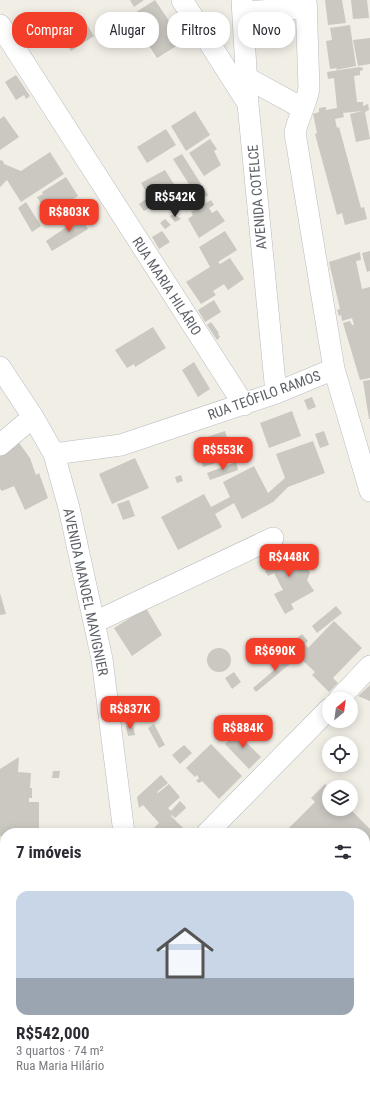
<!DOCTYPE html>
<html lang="pt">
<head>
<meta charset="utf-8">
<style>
	:root { --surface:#fff; --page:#f7f7f7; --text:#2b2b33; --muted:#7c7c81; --line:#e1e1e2; --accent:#f33e29 }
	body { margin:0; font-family:"Roboto Condensed",sans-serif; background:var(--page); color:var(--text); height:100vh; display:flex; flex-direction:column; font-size:15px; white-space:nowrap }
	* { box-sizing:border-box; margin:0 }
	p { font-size:13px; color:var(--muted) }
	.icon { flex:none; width:22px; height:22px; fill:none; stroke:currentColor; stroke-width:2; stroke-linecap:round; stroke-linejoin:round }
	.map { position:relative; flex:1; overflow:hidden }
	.drawer { position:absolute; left:0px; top:828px; width:370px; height:268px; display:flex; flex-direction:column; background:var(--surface); border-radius:16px 16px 0 0; box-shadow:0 2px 10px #0003 }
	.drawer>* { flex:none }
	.guide { position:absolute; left:12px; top:12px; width:346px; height:36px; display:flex; gap:8px }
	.needle { width:26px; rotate:29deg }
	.tools { position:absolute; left:322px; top:692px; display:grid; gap:8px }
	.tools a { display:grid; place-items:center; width:36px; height:36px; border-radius:50%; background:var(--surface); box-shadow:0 2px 10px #0003; font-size:20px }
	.price { position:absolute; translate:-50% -34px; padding:0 9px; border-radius:8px; background:var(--accent); color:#fff; font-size:13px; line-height:26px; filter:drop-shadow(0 1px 2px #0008) }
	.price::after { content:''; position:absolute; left:50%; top:24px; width:12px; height:9px; margin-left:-6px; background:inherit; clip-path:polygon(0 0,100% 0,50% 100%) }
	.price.active { background:#222; color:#fff }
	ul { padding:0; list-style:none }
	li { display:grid; align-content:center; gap:8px; height:212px; padding:0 16px }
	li+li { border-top:1px solid var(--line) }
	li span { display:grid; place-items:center; height:124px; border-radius:12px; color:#555 }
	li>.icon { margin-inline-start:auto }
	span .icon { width:72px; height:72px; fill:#fffc; stroke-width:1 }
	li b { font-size:17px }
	h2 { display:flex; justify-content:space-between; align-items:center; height:48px; padding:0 16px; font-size:17px }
	.pill { padding:0 14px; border-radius:16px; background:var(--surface); box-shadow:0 2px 10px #0003; font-size:14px; line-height:36px }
	.pill.active { background:var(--accent); color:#fff }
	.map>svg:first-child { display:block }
	.building { fill:#cbc8c2 }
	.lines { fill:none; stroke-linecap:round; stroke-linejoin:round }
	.minor-casing { stroke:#b8bbc0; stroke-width:22 }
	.minor { stroke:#fff; stroke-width:21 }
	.labels { text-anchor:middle; stroke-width:3.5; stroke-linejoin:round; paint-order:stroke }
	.street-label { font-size:14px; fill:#5d6167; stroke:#fff }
</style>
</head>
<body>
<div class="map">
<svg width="370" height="1096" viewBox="0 0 370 1096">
	<rect width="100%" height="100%" fill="#f0eee5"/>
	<path class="building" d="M130 0H144L134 7Z
		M155 0 183 42 157 58 130 16Z
		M325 0H342L346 23 328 25Z
		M351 0H367L369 18 353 19Z
		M81 15 94 36 71 51 57 30Z
		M350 25 356 66 336 70 337 68 330 69 326 41 332 40 330 28Z
		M370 38V64L358 66 353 40Z
		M359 67 363 68V70L360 71V75L354 76 357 102H363V106L368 104 369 110 365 112 370 139 356 142 350 114 362 111 343 113 344 117 335 119 337 128 339 127 361 208 364 207 367 219 345 225 342 213 337 215 315 134 317 133 313 114 319 112V108L326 107V110L337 108 334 78 328 79 327 72Z
		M16 75 30 96 26 99 24 95 16 100 5 82Z
		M195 111 210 135 186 151 171 126Z
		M4 116 19 137 0 150V119Z
		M166 129 176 145 147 163 137 147Z
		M210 139 217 149 214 151 221 165 204 176 189 153Z
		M50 152 64 174 21 202 7 180 0 187V160L3 161 4 164 21 171Z
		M182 154 208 195 199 200 173 159Z
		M165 170 177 189 153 203 154 205 144 211 139 204 149 197 141 183Z
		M66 177 78 196 48 215 37 197 43 194 42 192Z
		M211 200 214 205 209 208 212 213 217 210 225 221 199 238 188 219 193 215 191 212Z
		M26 202 41 226 32 232 18 208Z
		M87 213 91 220 85 224 88 229 52 251 46 241Z
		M174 214 181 219 175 222 170 216Z
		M165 219 171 225 165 229 160 223Z
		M162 231 170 242 159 249 152 237Z
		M225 231 237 250 218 262 220 264 230 258 244 279 228 290 224 284 213 291 216 295 201 304 186 282 210 267 199 247Z
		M370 251V271L367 272 362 253Z
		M360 252 361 260 356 261 362 289 370 287V378L360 380 343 323 350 321 352 325H354L352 318 342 321 341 315 339 316 337 310 340 309 329 262Z
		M214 300 221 312 205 322 198 310Z
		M211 322 219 333 218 334 220 337 217 340 207 325Z
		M153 327 166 348 135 367 134 364 127 368 115 350Z
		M194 362 210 389 198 397 182 370Z
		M370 380V419H369L363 381Z
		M312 397 316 407 308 410 304 400Z
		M292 411 301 436 269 448 260 423Z
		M225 431 233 457 203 467 195 441Z
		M324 431 329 445 320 448 315 434Z
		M17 440 30 458 36 475 39 473 48 498 25 510 14 486 2 491 0 489V454Z
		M313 441 325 473 288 487 273 502 242 519 234 503 215 514 222 527 178 550 161 517 204 494 211 507 230 497 223 482 254 466 268 493 285 478 276 454Z
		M248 447 251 457 247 459 244 449Z
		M135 458 149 488 112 504 99 474Z
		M236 462 238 470 210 480 207 473Z
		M181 475 183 481 177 483 175 477Z
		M129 500 135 516 123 520 117 504Z
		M289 546 293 554 301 556 310 573 307 580 314 591 291 604 294 609 285 614 274 594 283 590 274 573 268 576 265 571 269 568 264 560Z
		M0 593 6 614 0 615Z
		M336 606 342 613 317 633 312 626Z
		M146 608 162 635 132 656 114 628Z
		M334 621 362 648 333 678 338 683 329 692 312 675 315 672 299 657 304 652 300 648 299 649 302 652 298 655 289 644 302 634 308 641 305 644 308 648Z
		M207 660a12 12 0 1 1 24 0a12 12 0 1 1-24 0Z
		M294 653 297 655 294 657 296 659 256 692 253 688Z
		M234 672 241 682 232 689 225 678Z
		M370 685V701L358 696Z
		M154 724 165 745 159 748 148 728Z
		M133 725 135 735 128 736 126 726Z
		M242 728 251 737 246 742 261 757 249 769 225 744Z
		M211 744 242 776 219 799 202 781 199 783 196 781 199 778 197 775 195 777 186 768Z
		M184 745 192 753 180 764 172 755Z
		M19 757 18 772 31 773 30 788H32V798H29V802H39V833H5V837L0 836V769Z
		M53 771H60L59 778H52Z
		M161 775 168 783 157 792 158 793 169 784 180 797 168 808 171 811 180 801 185 806 186 808 175 818 172 815 171 816 188 833H149L159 823 143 805 139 808 137 797Z
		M325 784 329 788V809H350L370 829V864L365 859V833H284L315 802 311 798Z
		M370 924V947H368L367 925Z
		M3 976 5 978V1016L0 1021V979Z
		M79 1091H110L111 1096H79Z"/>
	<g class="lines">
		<g class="minor-casing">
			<path id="minor" d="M182 0 247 102
				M242 0 248 104 276 393
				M306 0 309 88C307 103 298 117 295 133L334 369 370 491
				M243 12 307 8
				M0 25 244 405
				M247 78 302 108
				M0 367 33 417 54 454 69 508 102 659 124 833
				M0 445 33 417
				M54 454 121 445 276 393 334 369
				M95 622 273 538
				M339 699 370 666
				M207 833 329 709
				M0 893 5 899
				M0 1039 5 1034"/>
		</g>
		<use href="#minor" class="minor"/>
	</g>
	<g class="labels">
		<g class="street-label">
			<text transform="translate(257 197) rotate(-95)" y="5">AVENIDA COTELCE</text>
			<text transform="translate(167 286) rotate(57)" y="5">RUA MARIA HILÁRIO</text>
			<text transform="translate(264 395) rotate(-20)" y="5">RUA TEÓFILO RAMOS</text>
			<text transform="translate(86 592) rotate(78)" y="5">AVENIDA MANOEL MAVIGNIER</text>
		</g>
	</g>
</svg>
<div class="tools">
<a><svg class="needle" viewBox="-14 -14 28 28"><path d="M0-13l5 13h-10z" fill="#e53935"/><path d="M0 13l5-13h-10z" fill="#7c7c81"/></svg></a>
<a><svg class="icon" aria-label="locate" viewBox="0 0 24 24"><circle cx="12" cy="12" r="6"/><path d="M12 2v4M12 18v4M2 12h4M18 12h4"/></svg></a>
<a><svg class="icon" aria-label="layers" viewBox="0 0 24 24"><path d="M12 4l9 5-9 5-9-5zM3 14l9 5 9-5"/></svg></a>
</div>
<b class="price active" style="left:175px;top:218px">R$542K</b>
<b class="price" style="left:69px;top:233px">R$803K</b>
<b class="price" style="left:223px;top:471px">R$553K</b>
<b class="price" style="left:289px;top:578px">R$448K</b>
<b class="price" style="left:275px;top:672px">R$690K</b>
<b class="price" style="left:130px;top:730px">R$837K</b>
<b class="price" style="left:243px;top:749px">R$884K</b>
<div class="guide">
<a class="pill active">Comprar</a>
<a class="pill">Alugar</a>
<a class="pill">Filtros</a>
<a class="pill">Novo</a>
</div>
<section class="drawer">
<h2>7 imóveis<svg class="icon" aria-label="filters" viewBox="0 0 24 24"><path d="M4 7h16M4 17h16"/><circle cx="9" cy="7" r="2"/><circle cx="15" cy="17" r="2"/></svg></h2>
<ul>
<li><span style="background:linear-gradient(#c9d6e8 70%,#9aa5b1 0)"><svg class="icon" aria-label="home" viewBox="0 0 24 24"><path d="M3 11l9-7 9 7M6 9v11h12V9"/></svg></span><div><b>R$542,000</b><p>3 quartos · 74 m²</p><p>Rua Maria Hilário</p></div></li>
</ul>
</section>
</div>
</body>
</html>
